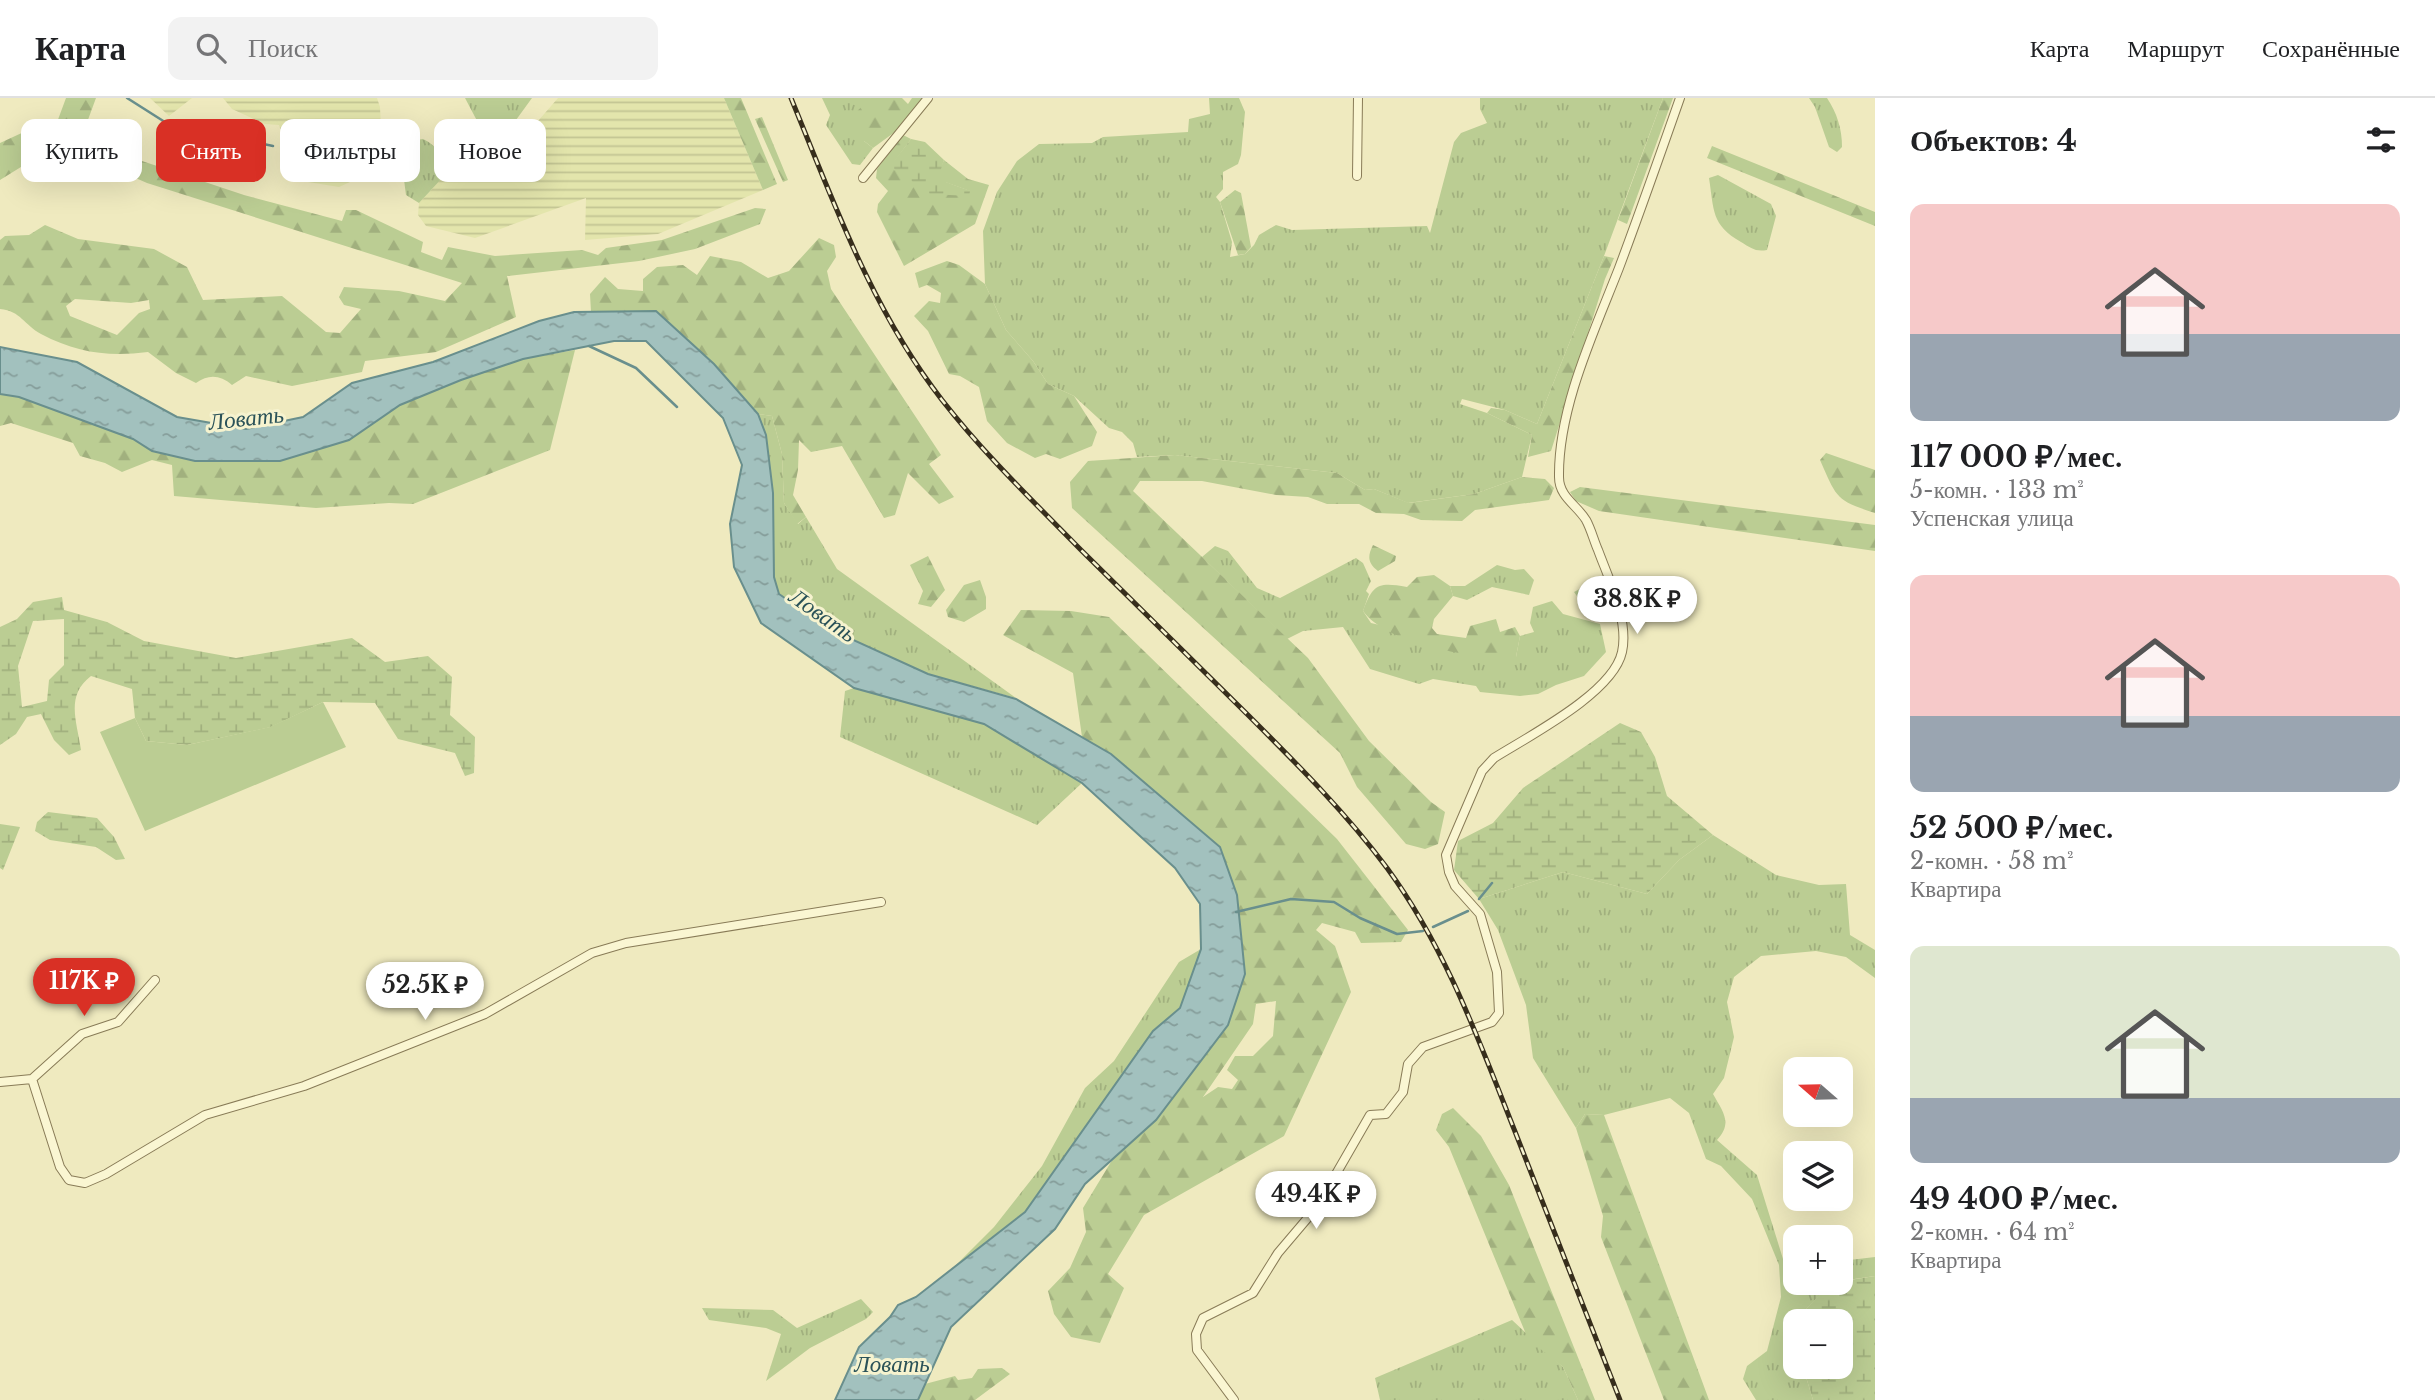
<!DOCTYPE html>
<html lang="ru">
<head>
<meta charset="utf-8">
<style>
	:root { --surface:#fff; --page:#f2f2f2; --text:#202124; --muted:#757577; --line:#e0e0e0; --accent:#d93025 }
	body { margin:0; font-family:"Libre Baskerville",serif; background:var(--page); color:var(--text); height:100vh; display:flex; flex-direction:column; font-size:26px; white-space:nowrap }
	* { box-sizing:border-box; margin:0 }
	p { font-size:23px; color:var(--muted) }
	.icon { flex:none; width:38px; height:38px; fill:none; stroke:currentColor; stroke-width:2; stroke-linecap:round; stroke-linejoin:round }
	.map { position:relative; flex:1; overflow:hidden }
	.panel { display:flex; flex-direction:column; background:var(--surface); width:560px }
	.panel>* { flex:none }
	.hud { position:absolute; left:21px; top:21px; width:665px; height:63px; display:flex; gap:14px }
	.needle { width:46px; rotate:290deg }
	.buttons { position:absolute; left:1783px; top:959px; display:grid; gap:14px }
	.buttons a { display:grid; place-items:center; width:70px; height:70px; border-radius:14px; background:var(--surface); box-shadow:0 7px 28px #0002; font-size:35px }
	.price { position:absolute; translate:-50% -60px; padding:0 16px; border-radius:24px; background:#fff; color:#222; font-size:23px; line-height:46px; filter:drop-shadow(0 2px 4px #0008) }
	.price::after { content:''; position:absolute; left:50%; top:42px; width:21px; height:16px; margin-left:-10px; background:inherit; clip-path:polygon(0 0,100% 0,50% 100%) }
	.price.selected { background:var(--accent); color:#fff }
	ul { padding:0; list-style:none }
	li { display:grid; align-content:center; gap:14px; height:371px; padding:0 35px }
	li span { display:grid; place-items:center; height:217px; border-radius:14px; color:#555 }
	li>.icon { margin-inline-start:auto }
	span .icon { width:126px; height:126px; fill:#fffc; stroke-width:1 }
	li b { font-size:30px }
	h2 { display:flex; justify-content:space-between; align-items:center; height:84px; padding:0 35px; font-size:30px }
	.pill { padding:0 24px; border-radius:14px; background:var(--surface); box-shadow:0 7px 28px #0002; font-size:24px; line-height:63px }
	.pill.selected { background:var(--accent); color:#fff }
	header { display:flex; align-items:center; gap:42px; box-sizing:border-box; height:98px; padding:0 35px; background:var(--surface); border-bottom:2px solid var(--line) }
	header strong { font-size:33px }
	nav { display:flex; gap:38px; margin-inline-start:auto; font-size:24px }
	.search { width:490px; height:63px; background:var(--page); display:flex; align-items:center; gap:18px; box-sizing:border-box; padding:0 24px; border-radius:14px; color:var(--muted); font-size:26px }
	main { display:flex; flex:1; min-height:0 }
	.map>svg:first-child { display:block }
	.farmland { fill:url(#farmland-rules) }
	.grass { fill:url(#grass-tufts) }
	.forest { fill:url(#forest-firs); fill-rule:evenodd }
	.wetland { fill:url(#wetland-marsh); fill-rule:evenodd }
	.garden { fill:#bbcd93 }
	.water { fill:url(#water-ripples); stroke:#698f8d; stroke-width:2 }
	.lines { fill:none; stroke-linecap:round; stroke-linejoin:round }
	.stream { stroke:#698f8d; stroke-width:2.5 }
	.minor-casing { stroke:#887b57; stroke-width:10 }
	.minor { stroke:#faf6d2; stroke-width:8 }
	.rail-casing { stroke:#372e1c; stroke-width:5 }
	.rail { stroke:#f6f3cf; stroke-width:2.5; stroke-dasharray:8; stroke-linecap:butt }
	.labels { text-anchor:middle; stroke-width:6; stroke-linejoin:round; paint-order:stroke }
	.water-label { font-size:23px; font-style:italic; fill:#2a5258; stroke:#f6f3cf }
</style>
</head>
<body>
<header>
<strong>Карта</strong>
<div class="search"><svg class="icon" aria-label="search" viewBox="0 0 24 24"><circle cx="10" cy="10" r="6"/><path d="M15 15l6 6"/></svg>Поиск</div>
<nav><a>Карта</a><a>Маршрут</a><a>Сохранённые</a></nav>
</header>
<main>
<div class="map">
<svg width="1875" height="1302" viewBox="0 0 1875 1302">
	<defs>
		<pattern id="farmland-rules" width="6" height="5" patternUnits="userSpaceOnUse" patternTransform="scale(1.75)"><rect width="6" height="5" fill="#e3e5ac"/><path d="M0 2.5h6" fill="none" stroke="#c3c593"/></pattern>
		<pattern id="grass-tufts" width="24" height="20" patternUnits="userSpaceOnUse" patternTransform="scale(1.75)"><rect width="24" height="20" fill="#bbcd93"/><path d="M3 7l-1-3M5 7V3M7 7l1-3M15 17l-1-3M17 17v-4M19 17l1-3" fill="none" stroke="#a1b07e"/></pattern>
		<pattern id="forest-firs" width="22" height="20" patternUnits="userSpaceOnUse" patternTransform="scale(1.75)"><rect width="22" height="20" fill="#bbcd93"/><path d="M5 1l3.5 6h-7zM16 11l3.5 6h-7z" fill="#a1b07e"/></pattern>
		<pattern id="wetland-marsh" width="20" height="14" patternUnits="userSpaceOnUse" patternTransform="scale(1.75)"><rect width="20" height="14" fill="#bbcd93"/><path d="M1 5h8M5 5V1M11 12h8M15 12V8" fill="none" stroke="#a1b07e"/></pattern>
		<pattern id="water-ripples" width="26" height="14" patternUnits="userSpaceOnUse" patternTransform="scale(1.75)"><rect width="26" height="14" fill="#a2c1be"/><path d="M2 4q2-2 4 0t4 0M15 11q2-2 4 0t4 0" fill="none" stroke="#859d9a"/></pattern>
	</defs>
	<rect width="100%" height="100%" fill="#efeabf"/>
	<path class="farmland" d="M150 0H192L169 18Z
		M223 0H377L380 9 382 51 370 75 339 89 308 84 294 72 279 27 265 26 232 11Z
		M558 0H724L763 92 658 136 585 142 586 100 475 140 426 128 418 117 419 105 445 77 454 62 538 23Z"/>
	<path class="grass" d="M465 0H532L516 22 484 36Z
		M822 0H871L864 43 873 50 860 67 852 66 826 27 830 17Z
		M1209 0H1239L1245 14 1241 57 1238 66 1223 74V91L1216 99 1220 104 1232 144 1230 159 1245 156 1254 147 1259 137 1276 127 1292 132 1427 128 1430 135 1454 44 1461 35 1487 25 1480 11V0H1663L1604 158 1537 326 1505 312 1462 301 1460 306 1487 315 1532 337 1522 379 1474 396 1408 405 1374 391 1365 392 1337 375 1175 357 1137 359 1133 345 1122 334 1109 330 1074 298 1048 286 1033 263 1006 232 985 186 983 133 997 94 1017 63 1039 46 1092 45 1103 39 1188 34 1189 21 1210 16Z
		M1809 0H1827C1837 15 1842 31 1842 49L1837 54 1829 49 1815 9Z
		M423 41C439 49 444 59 445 77L419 105 406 97 400 51 405 44Z
		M1718 77 1771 106 1776 118 1767 152C1755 154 1751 150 1741 144 1711 127 1714 112 1709 80Z
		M758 316 772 318 782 356 784 405 798 426 806 419 837 471 1016 600 928 576 829 531 779 496 774 480 773 395 766 337Z
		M1215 448 1228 453 1257 490 1280 500 1356 460 1363 465 1371 483 1366 493 1369 496 1363 513 1371 525 1516 559 1520 538 1534 534 1530 525 1533 509 1552 503 1563 516 1600 526 1606 554 1584 578 1556 587 1538 596 1520 598 1480 594 1476 588 1433 581 1419 586 1370 571 1343 529 1303 533 1287 541 1202 459Z
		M1497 467 1515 472 1524 471 1534 482 1529 497 1492 489 1467 502 1453 498 1450 488H1465Z
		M1587 487 1592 490 1594 504 1584 508 1574 494Z
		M854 590 984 626 1082 685 1037 727 840 639 845 593Z
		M1713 737 1776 777 1819 787 1846 786 1850 837 1875 852V880L1846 859 1816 853 1761 858 1734 879 1727 904 1734 939 1724 980 1713 996C1723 1014 1733 1025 1717 1042L1757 1077 1783 1161 1795 1162 1796 1185H1832L1803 1214 1801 1223H1796V1269H1803L1813 1302H1756L1743 1281 1747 1268 1767 1253 1781 1199 1779 1167 1752 1101 1721 1068 1706 1061 1689 1015 1670 1000 1604 1017 1585 1016 1576 1030 1533 960 1526 907 1498 832 1479 801 1563 774 1647 796 1679 762Z
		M1201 851 1180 910 1153 933 1025 1114 947 1176 994 1129 1042 1068 1085 990 1114 963 1179 864Z
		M1875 1159V1178L1841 1183V1163Z
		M861 1201 873 1214 866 1221 810 1250 766 1283 781 1236 766 1230 709 1222 702 1210 773 1212 797 1230Z
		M1512 1222 1563 1269 1578 1302H1380L1375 1280Z"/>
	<path class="forest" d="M66 0H96L82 38 96 42 107 34 118 40 127 58 244 97 342 123 346 112H356L423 144 421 154 442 162 448 149 495 158 582 152 598 157 606 150 662 142 755 110 766 111 760 126 695 151 639 163 507 178 516 219 436 254 365 263 362 274 292 288 246 278 232 287C220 277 209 276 196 285L176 275 148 254C109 259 77 255 41 236 24 227 21 213 0 211V142L5 138 29 137 45 127 78 141 154 151 187 169 203 202 282 198 326 234 340 235 361 211 344 207 339 199 344 189 399 193 445 203 462 185 147 85 58 46 0 82V45L39 27H56ZM75 201 131 205 149 202 150 211 139 215 117 237 70 218 66 208Z
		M724 0H741L777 86 763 92Z
		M871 0H902L908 6 912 0H925L899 31 873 50 864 43 854 16Z
		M1663 0H1673L1627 126 1618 122Z
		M762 19 788 82 783 84 755 21Z
		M903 37 911 41 891 68 970 93 945 84 939 74 944 62 968 81 989 87 975 126 904 168 877 114 878 106 888 93 876 80 877 71Z
		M1712 48 1875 114V128L1707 60Z
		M1235 92 1241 95 1251 149 1245 156 1238 157 1220 104Z
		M819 140 834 147 836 159 827 173 831 191 941 357 929 366 954 399 939 406 908 375 895 417 884 420 842 348 811 354 799 342 798 372 793 397 806 419 797 426 784 405 782 356 772 318 758 316 714 266 656 214H591L590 196 605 179 618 191 643 193V181L657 169 683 167 697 177 710 158 741 164 768 180 789 173Z
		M1604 158 1614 160 1605 181 1551 353 1528 359 1532 337 1487 315 1491 310 1505 312 1537 326Z
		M947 163 959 167 985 186 1006 232 1033 263 1048 286 1074 298 1097 334 1092 348 1060 361 1046 356 1035 360 1007 345 987 323 979 289 960 278 949 276 928 233 914 218 929 203 940 205 941 195 927 187 919 190 915 175Z
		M575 252 550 352 413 406 389 405 316 410 174 398 172 367 152 362 122 374 105 365 80 358 73 345 11 325 0 328V296L19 299 133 341 152 353 195 363 349 342 400 307 461 282 523 261Z
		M1826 355 1875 372V415C1835 402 1837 400 1820 362Z
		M1175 357 1337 375 1365 392 1374 391 1409 405 1474 396 1522 379 1545 381 1554 390 1549 402 1475 412 1462 423 1421 422 1404 416 1376 415 1359 406H1327L1308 399 1276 397 1202 383H1140L1133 393 1308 560 1369 643 1431 704 1445 714 1438 746 1425 751 1406 746 1357 689 1340 655 1072 410 1070 384 1088 363Z
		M1580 389 1875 427V453L1599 413 1576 403 1570 394Z
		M1373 447 1396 458 1395 463 1378 473C1368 465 1367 459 1373 447Z
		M928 458 945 492 931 509 918 506 923 493 910 467Z
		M1434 477 1450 488 1453 498 1434 521 1432 530 1437 536 1466 540 1470 528 1496 521 1500 534 1515 529 1520 538 1516 559 1502 564C1462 555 1387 546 1363 513 1373 486 1378 484 1407 489L1417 479Z
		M980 482 986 499V511L964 524 948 519 946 512 964 487Z
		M1021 512 1071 513 1109 519 1337 741 1408 832 1401 844 1361 845 1355 834 1322 825 1316 832 1335 848 1351 894 1284 1038 1144 1117 1108 1176 1124 1190 1100 1245 1071 1239 1054 1216 1048 1193 1070 1170 1086 1134 1083 1110 1114 1059 1156 1022 1245 876 1111 656 1082 639 1073 575 1003 537ZM1276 903 1273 938 1253 958H1235L1227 972 1238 982 1232 991 1218 989 1203 999 1253 926 1256 906Z
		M1453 1010 1481 1038 1509 1087 1595 1302H1578L1563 1269 1528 1241 1449 1049 1436 1032 1442 1016Z
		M1585 1016 1604 1017 1709 1302H1664L1601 1139 1603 1118 1576 1030Z
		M1002 1270 1010 1276 975 1302H918L925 1286 955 1278 958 1282 972 1280 978 1271Z"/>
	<path class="wetland" d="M911 41 925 44 944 62 940 74 946 84 970 93 969 98 930 96 890 68Z
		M62 499 64 512 107 524 144 543 236 560 352 540 385 564 428 558 452 579 450 617 475 639 474 675 465 678 455 655 398 641 375 605 323 604 271 629 187 647 146 643 135 620 132 591 91 578C65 598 77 623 81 652L69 657 54 642 41 616 27 619 16 636 0 647V529L17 521 33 504ZM64 521V567L49 582 47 603 22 609 18 568 33 523Z
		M1620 625 1641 634 1655 659 1667 698 1713 737 1679 762 1647 796 1563 774 1479 801 1454 772 1458 743 1493 725 1523 690Z
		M48 714 97 720 114 739 125 761 116 762 96 749 50 742 35 733 37 724Z
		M0 726 20 729 3 772 0 770Z
		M1875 1178V1302H1813L1803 1269H1841V1223H1801L1803 1214 1831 1185Z"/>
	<path class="garden" d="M323 604 346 649 145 733 100 634 135 620 146 643 187 647 270 629Z"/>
	<path class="water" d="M656 213 714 266 758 316 766 337 773 395 774 479 779 496 829 531 928 576 1016 601 1111 656 1220 749 1237 797 1245 876 1228 927 1156 1022 1085 1086 1055 1131 951 1229 918 1302H835L859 1249 890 1219 898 1207 916 1199 1025 1114 1153 933 1180 910 1201 851 1200 806 1175 770 1082 685 984 626 854 590 761 525 734 469 730 426 742 367 723 320 646 243H614L523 261 461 282 400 307 349 342 280 363H195L152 353 133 341 19 299 0 296V249L77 264 177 319 246 331 303 319 352 285 433 264 539 223 574 214Z"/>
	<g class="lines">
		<path class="stream" d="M127 0 168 26 273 48
			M589 248 636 270 677 309
			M1479 801 1492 785
			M1236 814 1291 801 1334 804 1360 820 1397 836 1423 833
			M1433 829 1468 813"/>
		<g class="minor-casing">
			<path id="minor" d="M1357 78 1358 0
				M863 80 928 0
				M32 981 60 1069 69 1082 85 1085 106 1076 205 1017 304 988 485 916 592 855 626 845 881 804
				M32 981 82 936 118 924 155 882
				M0 984 32 981
				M1234 1302 1197 1252 1196 1236 1203 1220 1253 1195 1278 1155 1317 1109 1370 1017 1386 1016 1403 994 1408 966 1423 949 1492 924 1499 915 1497 874 1480 816 1455 788 1449 774 1446 757 1482 673 1494 660C1529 638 1613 595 1622 554 1629 522 1609 482 1598 452 1594 443 1591 431 1586 422 1577 407 1559 399 1559 379 1558 310 1594 234 1619 170 1640 114 1660 57 1680 0"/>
		</g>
		<use href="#minor" class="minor"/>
		<g class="rail-casing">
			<path id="rail" d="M791 0C834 105 872 212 942 302 984 356 1033 403 1081 452 1137 507 1193 563 1249 618 1297 666 1346 715 1387 770 1445 849 1478 940 1514 1031 1549 1121 1585 1212 1620 1302"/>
		</g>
		<use href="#rail" class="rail"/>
	</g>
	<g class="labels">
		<g class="water-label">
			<text transform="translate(246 320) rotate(-6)" y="8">Ловать</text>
			<text transform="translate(823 517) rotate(35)" y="8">Ловать</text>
			<text x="892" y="1274">Ловать</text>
		</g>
	</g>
</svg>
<div class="buttons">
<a><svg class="needle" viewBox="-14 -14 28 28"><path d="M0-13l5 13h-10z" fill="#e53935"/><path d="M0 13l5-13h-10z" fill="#757577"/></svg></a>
<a><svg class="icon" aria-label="layers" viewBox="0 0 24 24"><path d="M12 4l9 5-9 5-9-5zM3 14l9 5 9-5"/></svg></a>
<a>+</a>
<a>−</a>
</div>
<b class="price" style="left:1637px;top:538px">38.8K ₽</b>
<b class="price selected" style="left:84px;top:920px">117K ₽</b>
<b class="price" style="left:425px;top:924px">52.5K ₽</b>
<b class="price" style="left:1316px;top:1133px">49.4K ₽</b>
<div class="hud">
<a class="pill">Купить</a>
<a class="pill selected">Снять</a>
<a class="pill">Фильтры</a>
<a class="pill">Новое</a>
</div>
</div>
<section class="panel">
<h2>Объектов: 4<svg class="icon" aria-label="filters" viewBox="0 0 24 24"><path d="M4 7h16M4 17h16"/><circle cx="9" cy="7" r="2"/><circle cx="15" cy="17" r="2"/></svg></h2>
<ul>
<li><span style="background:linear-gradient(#f6c9c9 60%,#9aa5b1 0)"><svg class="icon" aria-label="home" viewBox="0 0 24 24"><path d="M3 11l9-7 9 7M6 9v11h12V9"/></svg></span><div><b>117 000 ₽/мес.</b><p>5-комн. · 133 m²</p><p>Успенская улица</p></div></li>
<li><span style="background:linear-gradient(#f6c9c9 65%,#9aa5b1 0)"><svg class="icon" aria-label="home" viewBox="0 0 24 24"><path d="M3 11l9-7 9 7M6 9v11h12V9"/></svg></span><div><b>52 500 ₽/мес.</b><p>2-комн. · 58 m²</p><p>Квартира</p></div></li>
<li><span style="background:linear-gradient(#dfe7d0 70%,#9aa5b1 0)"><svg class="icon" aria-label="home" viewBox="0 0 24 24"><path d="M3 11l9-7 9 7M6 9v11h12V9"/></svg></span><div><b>49 400 ₽/мес.</b><p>2-комн. · 64 m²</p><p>Квартира</p></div></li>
</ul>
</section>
</main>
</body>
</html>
